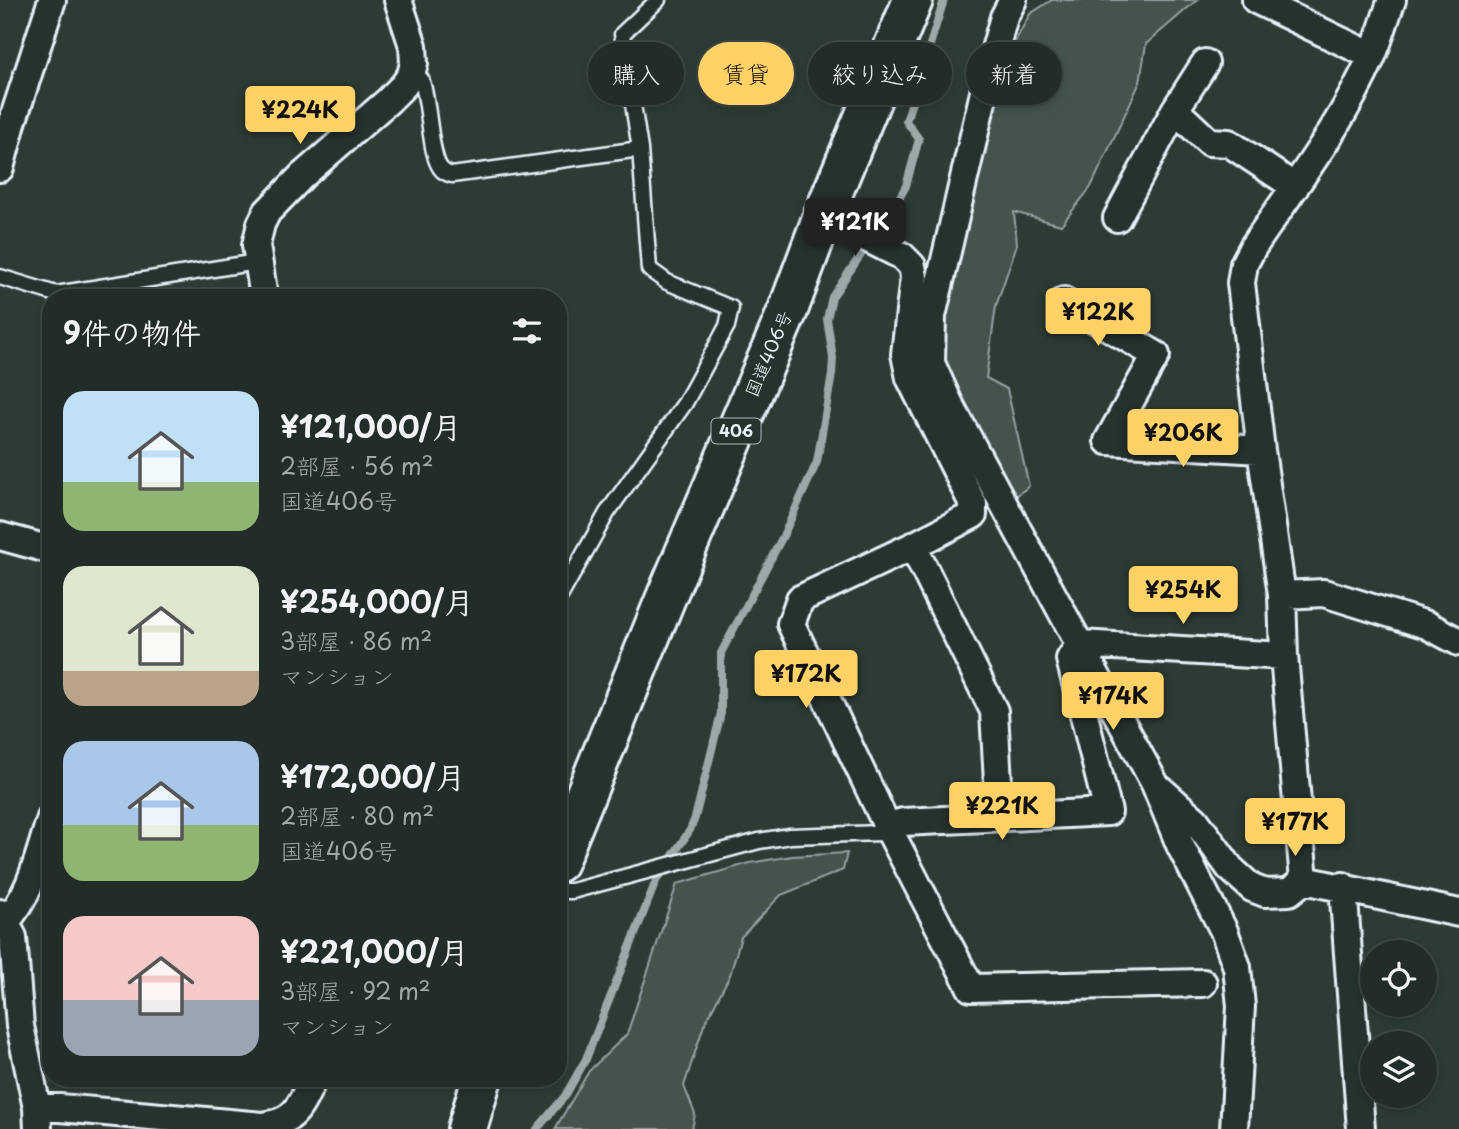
<!DOCTYPE html>
<html lang="ja">
<head>
<meta charset="utf-8">
<style>
	:root { --surface:#222c28; --page:#2a3430; --text:#f1f3f6; --muted:#a2a7a8; --line:#3f4845; --accent:#ffd166 }
	body { margin:0; font-family:"Playpen Sans","Klee One",sans-serif; background:var(--page); color:var(--text); height:100vh; display:flex; flex-direction:column; font-size:26px; white-space:nowrap }
	* { box-sizing:border-box; margin:0 }
	p { font-size:23px; color:var(--muted) }
	.icon { flex:none; width:38px; height:38px; fill:none; stroke:currentColor; stroke-width:2; stroke-linecap:round; stroke-linejoin:round }
	.map { position:relative; flex:1; overflow:hidden }
	.panel { position:absolute; left:42px; top:289px; width:525px; height:798px; display:flex; flex-direction:column; background:var(--surface); border-radius:28px; box-shadow:0 4px 10px #0003,0 0 0 2px var(--line) }
	.panel>* { flex:none }
	.hud { position:absolute; left:588px; top:42px; width:665px; height:63px; display:flex; gap:14px }
	.buttons { position:absolute; left:1360px; top:940px; display:grid; gap:14px }
	.buttons a { display:grid; place-items:center; width:77px; height:77px; border-radius:50%; background:var(--surface); box-shadow:0 4px 10px #0003,0 0 0 2px var(--line); font-size:35px }
	.price { position:absolute; translate:-50% -60px; padding:0 16px; border-radius:7px; background:var(--accent); color:#111; font-size:23px; line-height:46px; filter:drop-shadow(0 2px 4px #0008) }
	.price::after { content:''; position:absolute; left:50%; top:42px; width:21px; height:16px; margin-left:-10px; background:inherit; clip-path:polygon(0 0,100% 0,50% 100%) }
	.price.active { background:#222; color:#fff }
	ul { padding:0; list-style:none }
	li { display:flex; align-items:center; gap:21px; height:175px; padding:0 21px }
	li span { display:grid; place-items:center; flex:none; width:196px; height:140px; border-radius:21px; color:#555 }
	li>.icon { margin-inline-start:auto }
	span .icon { width:84px; height:84px; fill:#fffc; stroke-width:1 }
	li b { font-size:30px }
	h2 { display:flex; justify-content:space-between; align-items:center; height:84px; padding:0 21px; font-size:30px }
	.tag { padding:0 24px; border-radius:32px; background:var(--surface); box-shadow:0 4px 10px #0003,0 0 0 2px var(--line); font-size:24px; line-height:63px }
	.tag.active { background:var(--accent); color:#111 }
	.map>svg:first-child { display:block }
	.green { fill:#45524e; stroke:#96a2a3; stroke-width:2 }
	.lines { fill:none; stroke-linecap:round; stroke-linejoin:round }
	.stream { stroke:#9da8a9; stroke-width:8 }
	.service-casing { stroke:#e8f1f8; stroke-width:19 }
	.minor-casing { stroke:#e8f1f8; stroke-width:32 }
	.trunk-casing { stroke:#e8f1f8; stroke-width:44 }
	.service { stroke:#26332d; stroke-width:14 }
	.minor { stroke:#26332d; stroke-width:26 }
	.trunk { stroke:#26332d; stroke-width:38 }
	.labels { text-anchor:middle; stroke-width:7; stroke-linejoin:round; paint-order:stroke }
	.shield { fill:#26332d; stroke:#aeb8bb; stroke-width:2 }
	.shield-label { font-size:16px; font-weight:bold; fill:#e8f1f8 }
	.street-label { font-size:18px; fill:#e8f1f8; stroke:#26332d }
</style>
</head>
<body>
<div class="map">
<svg width="1459" height="1129" viewBox="0 0 1459 1129">
	<rect width="100%" height="100%" fill="#2e3b35"/>
	<filter id="ink" filterUnits="userSpaceOnUse"><feTurbulence type="fractalNoise" baseFrequency=".0143" numOctaves="2"/><feDisplacementMap in="SourceGraphic" scale="14" xChannelSelector="R" yChannelSelector="G"/><feConvolveMatrix kernelMatrix="1 2 1 2 8 2 1 2 1" color-interpolation-filters="sRGB"/></filter>
	<g filter="url(#ink)">
		<path class="green" d="M1052 0H1197L1146 44 1140 82 1091 187 1061 225 1014 212 1017 244 996 306 986 378 1007 389 1029 486 1016 496 944 378 934 332 965 173 990 127 993 82 1030 14Z
			M847 853 843 870 781 895 741 937 730 975 704 1025 684 1086 695 1114 692 1129H555L589 1071 627 1034 677 884 750 863 792 856Z"/>
		<g class="lines">
			<path class="stream" d="M537 1129 565 1096 586 1059 656 881 690 830 695 818 721 713V653L783 536 817 462 832 374 833 358 827 319 832 297 897 202 906 186 919 139 906 121 944 0"/>
			<g class="service-casing">
				<path id="service" d="M411 75 421 79C430 100 429 158 442 170 445 173 449 174 452 175L640 149
					M0 277 56 294 257 262
					M558 600 607 513 685 403 727 326 731 308 667 282 649 269 640 149 622 34 658 0
					M558 891H572L759 841 790 836 881 833 887 826"/>
			</g>
			<g class="minor-casing">
				<path id="minor" d="M1013 0 1004 17 989 71 932 316 931 363 949 403 1155 784 1180 845 1224 931 1237 967 1241 1006 1234 1129
					M1256 0 1372 56
					M1175 110 1209 142 1229 143 1295 187
					M0 168 12 123 52 0
					M823 216 902 256 912 266 914 277 905 354 910 378 973 504V515L913 546 800 599 791 624 887 826 971 988 1203 983
					M1117 218 1175 110 1205 63
					M264 298 256 245 261 224 267 212 302 176 388 101 404 85 411 75 414 63 413 46 398 0
					M1064 301 1156 355 1108 441 1261 450
					M0 536 51 550
					M913 546 994 711 1000 818
					M1282 595 1324 593 1427 625 1459 642
					M1160 789 1195 820 1230 868 1252 888 1265 893 1289 892 1304 880 1459 913
					M887 826 903 822 1108 812 1070 659 1080 644 1284 656
					M1304 880 1284 656 1282 595 1261 450 1241 283 1244 264 1253 247C1295 185 1342 125 1372 56 1380 38 1385 18 1392 0
					M1343 886 1361 1129
					M0 913 13 937 20 1026 37 1108 38 1129
					M6 921C32 894 39 853 51 818
					M37 1108H60L263 1126C298 1121 299 1106 314 1078"/>
			</g>
			<g class="trunk-casing">
				<path id="trunk" d="M558 862 667 595 788 310 823 216 913 0
					M467 1129 482 1078"/>
			</g>
			<use href="#service" class="service"/>
			<use href="#minor" class="minor"/>
			<use href="#trunk" class="trunk"/>
		</g>
	</g>
	<g class="labels">
		<rect class="shield" x="711.5" y="418.5" width="49" height="25" rx="5"/>
		<g class="shield-label">
			<text x="736" y="437">406</text>
		</g>
		<g class="street-label">
			<text transform="translate(769 354) rotate(-67)" y="6">国道406号</text>
		</g>
	</g>
</svg>
<div class="buttons">
<a><svg class="icon" aria-label="locate" viewBox="0 0 24 24"><circle cx="12" cy="12" r="6"/><path d="M12 2v4M12 18v4M2 12h4M18 12h4"/></svg></a>
<a><svg class="icon" aria-label="layers" viewBox="0 0 24 24"><path d="M12 4l9 5-9 5-9-5zM3 14l9 5 9-5"/></svg></a>
</div>
<b class="price" style="left:300px;top:146px">¥224K</b>
<b class="price active" style="left:855px;top:258px">¥121K</b>
<b class="price" style="left:1098px;top:348px">¥122K</b>
<b class="price" style="left:1183px;top:469px">¥206K</b>
<b class="price" style="left:1183px;top:626px">¥254K</b>
<b class="price" style="left:806px;top:710px">¥172K</b>
<b class="price" style="left:1113px;top:732px">¥174K</b>
<b class="price" style="left:1002px;top:842px">¥221K</b>
<b class="price" style="left:1295px;top:858px">¥177K</b>
<div class="hud">
<a class="tag">購入</a>
<a class="tag active">賃貸</a>
<a class="tag">絞り込み</a>
<a class="tag">新着</a>
</div>
<section class="panel">
<h2>9件の物件<svg class="icon" aria-label="filters" viewBox="0 0 24 24"><path d="M4 7h16M4 17h16"/><circle cx="9" cy="7" r="2"/><circle cx="15" cy="17" r="2"/></svg></h2>
<ul>
<li><span style="background:linear-gradient(#bfe0f5 65%,#8fb573 0)"><svg class="icon" aria-label="home" viewBox="0 0 24 24"><path d="M3 11l9-7 9 7M6 9v11h12V9"/></svg></span><div><b>¥121,000/月</b><p>2部屋 · 56 m²</p><p>国道406号</p></div></li>
<li><span style="background:linear-gradient(#dfe7d0 75%,#b9a48a 0)"><svg class="icon" aria-label="home" viewBox="0 0 24 24"><path d="M3 11l9-7 9 7M6 9v11h12V9"/></svg></span><div><b>¥254,000/月</b><p>3部屋 · 86 m²</p><p>マンション</p></div></li>
<li><span style="background:linear-gradient(#a9c7e8 60%,#8fb573 0)"><svg class="icon" aria-label="home" viewBox="0 0 24 24"><path d="M3 11l9-7 9 7M6 9v11h12V9"/></svg></span><div><b>¥172,000/月</b><p>2部屋 · 80 m²</p><p>国道406号</p></div></li>
<li><span style="background:linear-gradient(#f6c9c9 60%,#9aa5b1 0)"><svg class="icon" aria-label="home" viewBox="0 0 24 24"><path d="M3 11l9-7 9 7M6 9v11h12V9"/></svg></span><div><b>¥221,000/月</b><p>3部屋 · 92 m²</p><p>マンション</p></div></li>
</ul>
</section>
</div>
</body>
</html>
